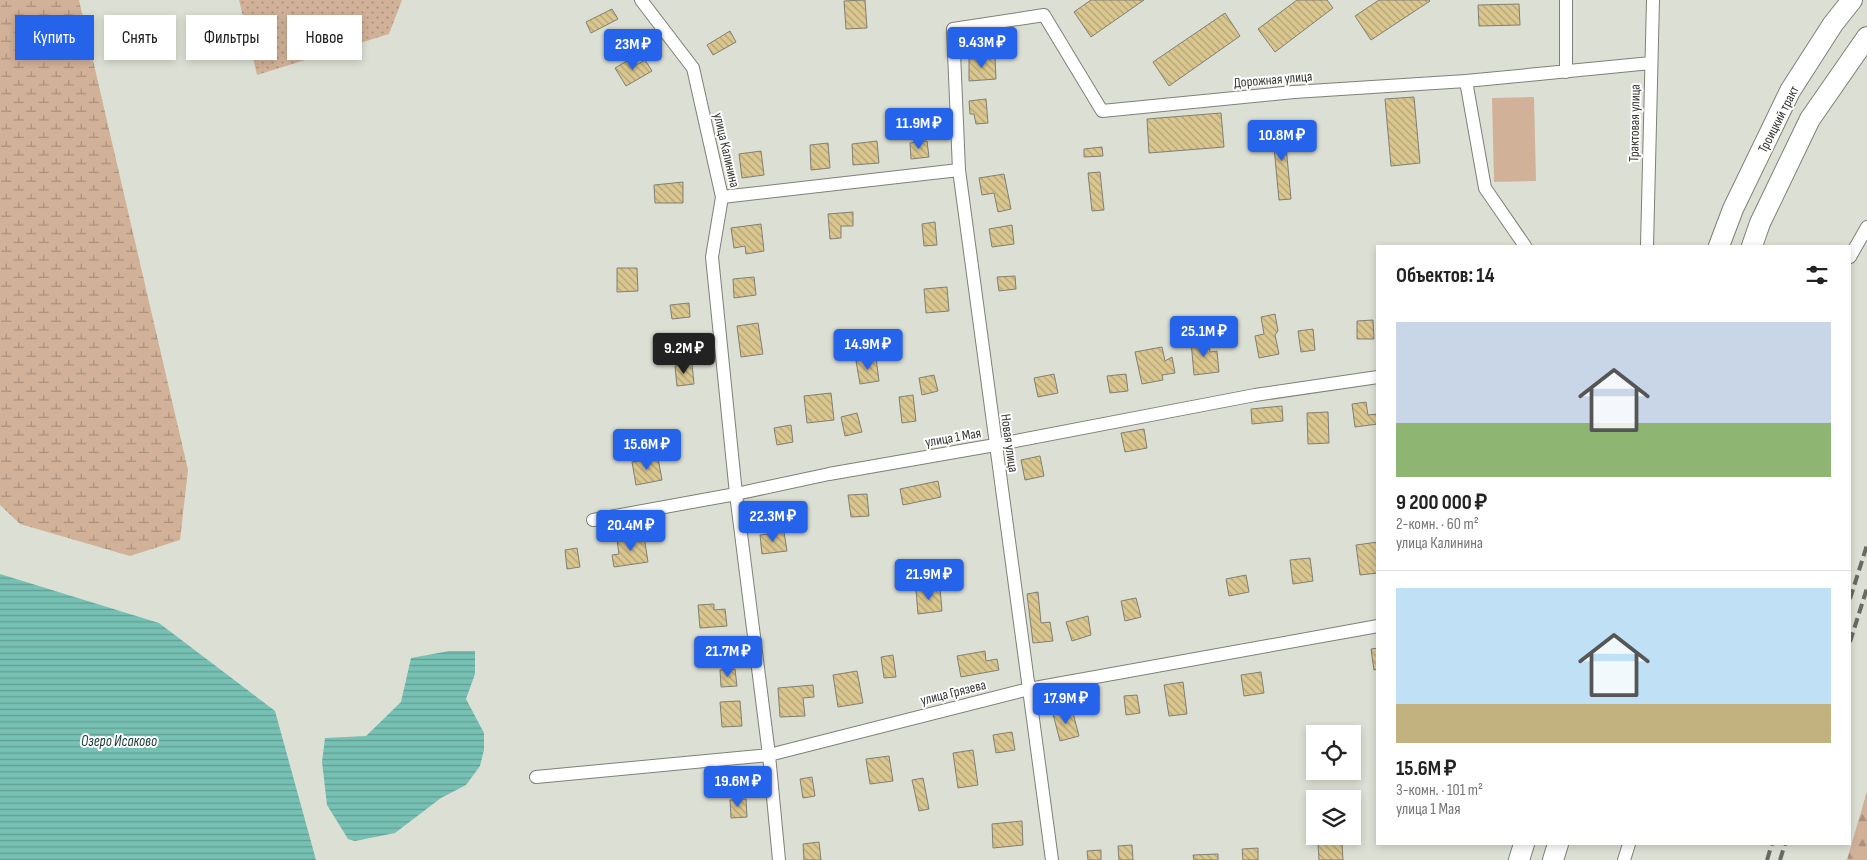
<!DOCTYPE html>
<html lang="ru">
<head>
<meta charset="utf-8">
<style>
	:root { --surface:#fff; --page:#f2f2f2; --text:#222; --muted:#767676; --line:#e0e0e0; --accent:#2563eb }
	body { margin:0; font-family:"Sofia Sans Condensed",sans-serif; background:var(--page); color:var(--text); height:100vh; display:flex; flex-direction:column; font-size:19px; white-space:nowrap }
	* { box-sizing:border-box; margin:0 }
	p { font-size:16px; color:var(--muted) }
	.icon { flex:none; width:28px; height:28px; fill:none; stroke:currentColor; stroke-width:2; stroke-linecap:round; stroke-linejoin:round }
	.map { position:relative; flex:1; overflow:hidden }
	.details { position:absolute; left:1376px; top:245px; width:475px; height:600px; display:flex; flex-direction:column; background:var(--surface); border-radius:0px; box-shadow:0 2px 8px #0003 }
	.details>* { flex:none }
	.hud { position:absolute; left:15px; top:15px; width:475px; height:45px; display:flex; gap:10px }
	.controls { position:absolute; left:1306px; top:725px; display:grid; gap:10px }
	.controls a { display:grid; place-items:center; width:55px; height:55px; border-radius:0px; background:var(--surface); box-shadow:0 2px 8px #0003; font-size:25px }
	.price { position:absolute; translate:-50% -42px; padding:0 11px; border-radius:5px; background:var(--accent); color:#fff; font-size:16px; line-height:32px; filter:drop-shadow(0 1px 2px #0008) }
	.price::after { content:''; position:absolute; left:50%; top:30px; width:15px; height:11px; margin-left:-8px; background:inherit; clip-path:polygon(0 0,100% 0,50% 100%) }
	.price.active { background:#222; color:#fff }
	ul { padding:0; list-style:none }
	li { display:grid; align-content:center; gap:10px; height:265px; padding:0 20px }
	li+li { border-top:1px solid var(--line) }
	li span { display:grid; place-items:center; height:155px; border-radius:0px; color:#555 }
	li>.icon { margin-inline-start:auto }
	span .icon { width:90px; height:90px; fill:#fffc; stroke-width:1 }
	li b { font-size:21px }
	h2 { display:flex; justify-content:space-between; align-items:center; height:60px; padding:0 20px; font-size:21px }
	.pill { padding:0 18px; border-radius:0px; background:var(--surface); box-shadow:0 2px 8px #0003; font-size:18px; line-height:45px }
	.pill.active { background:var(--accent); color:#fff }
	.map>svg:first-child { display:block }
	.grass { fill:#d1b198 }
	.forest { fill:url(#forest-firs) }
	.wetland { fill:url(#wetland-marsh) }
	.garden { fill:url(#garden-dots) }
	.water { fill:url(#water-rules) }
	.building { fill:url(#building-back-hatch); stroke:#827e73 }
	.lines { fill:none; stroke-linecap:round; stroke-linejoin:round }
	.street-casing { stroke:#7d8176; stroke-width:14 }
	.primary-casing { stroke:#7d8176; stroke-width:22 }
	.street { stroke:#fff; stroke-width:12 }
	.primary { stroke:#fff; stroke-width:20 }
	.rail { stroke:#686a63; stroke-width:4; stroke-dasharray:10 5; stroke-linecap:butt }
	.labels { text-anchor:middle; stroke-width:4; stroke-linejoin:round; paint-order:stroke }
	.street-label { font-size:14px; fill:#363732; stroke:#fff }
	.water-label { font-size:15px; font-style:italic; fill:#143833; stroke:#fff }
</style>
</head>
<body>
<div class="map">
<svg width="1867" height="860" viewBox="0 0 1867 860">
	<defs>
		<pattern id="forest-firs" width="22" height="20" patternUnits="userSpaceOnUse" patternTransform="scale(1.25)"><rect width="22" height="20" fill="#d1b198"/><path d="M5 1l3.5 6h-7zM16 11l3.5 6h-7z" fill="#aa917d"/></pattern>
		<pattern id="wetland-marsh" width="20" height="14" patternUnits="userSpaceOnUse" patternTransform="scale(1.25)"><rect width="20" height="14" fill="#d1b198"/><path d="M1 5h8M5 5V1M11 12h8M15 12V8" fill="none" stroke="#aa917d"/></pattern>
		<pattern id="garden-dots" width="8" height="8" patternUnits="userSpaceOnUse" patternTransform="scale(1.25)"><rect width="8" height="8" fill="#d1b198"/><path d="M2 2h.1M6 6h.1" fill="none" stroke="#aa917d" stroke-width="1.8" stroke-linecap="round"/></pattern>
		<pattern id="water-rules" width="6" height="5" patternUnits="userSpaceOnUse" patternTransform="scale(1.25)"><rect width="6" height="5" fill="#77c0b4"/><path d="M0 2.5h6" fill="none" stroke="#629d93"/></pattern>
		<pattern id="building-back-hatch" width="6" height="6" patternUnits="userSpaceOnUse" patternTransform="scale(1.25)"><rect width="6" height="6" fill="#dac68f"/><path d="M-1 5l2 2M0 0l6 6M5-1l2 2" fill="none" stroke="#b2a275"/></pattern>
	</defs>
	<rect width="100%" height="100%" fill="#dce0d4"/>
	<path class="grass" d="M1534 97 1536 181 1494 182 1492 98Z"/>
	<path class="forest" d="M1867 791V860H1847Z"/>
	<path class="wetland" d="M0 0H79L188 470 180 540 130 556 20 524 0 505Z"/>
	<path class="garden" d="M239 0H402L389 34 257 75Z"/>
	<path class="water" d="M0 574 159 623 275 711 316 860H0Z
		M449 651H475V674L466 699 484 733V750L480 766 466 785 441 798 395 833 355 841 348 839 327 805 322 762 325 738 366 736 401 702 411 658Z"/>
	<path class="building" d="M865 0 867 28 846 29 844 1Z
		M1091 0H1144L1091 37 1074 12Z
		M1297 0H1327L1333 8 1275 52 1258 29Z
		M1379 0H1429L1430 1 1371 40 1355 16Z
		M1519 4 1520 25 1479 26 1478 5Z
		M612 9 618 19 591 33 586 22Z
		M1225 13 1240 36 1169 86 1153 62Z
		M628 30 638 47 622 56 613 39Z
		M730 31 736 42 713 55 707 45Z
		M995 57 996 79 969 81V59Z
		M632 58 636 65 645 60 652 71 626 86 615 68Z
		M1414 97 1420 163 1391 166 1385 99Z
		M986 99 988 123 976 124 974 114H970L969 101Z
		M1221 113 1224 147 1149 153 1147 119Z
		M1284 125 1291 199 1279 200 1272 126Z
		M877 141 879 163 853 165 852 144Z
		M927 141 929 157 911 159 910 143Z
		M828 143 830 168 811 170 810 145Z
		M1102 147 1103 156 1084 157V149Z
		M761 151 764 175 742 178 739 154Z
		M1100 172 1104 210 1092 211 1088 173Z
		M1004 174 1011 209 998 212 994 193 982 195 979 178Z
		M683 182V203H655L654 185Z
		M853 212V226H841V238L830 239 828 214Z
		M935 222 937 245 924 246 922 224Z
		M761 224 764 251 746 254 745 246 734 248 731 228Z
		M1012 225 1014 244 992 247 989 229Z
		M617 268H637L638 291 617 292Z
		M1015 276 1016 289 999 291 997 277Z
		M754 277 756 295 734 298 733 279Z
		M947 287 949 311 926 313 924 289Z
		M689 303 690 317 672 319 670 305Z
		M1275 314 1278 331 1275 335 1279 354 1259 358 1255 336 1264 334 1261 317Z
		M1373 320 1374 339H1357V321Z
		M758 323 763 354 741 357 737 326Z
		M1313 329 1315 350 1301 352 1298 331Z
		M1208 340 1210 352 1217 351 1219 372 1194 375 1191 341Z
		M1162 347 1165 361 1172 357 1175 373 1162 375 1163 380 1142 384 1135 352Z
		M876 358 879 381 860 384 856 361Z
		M692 364 694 384 677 386 675 366Z
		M1054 374 1058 393 1038 397 1034 378Z
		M1126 374 1128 391 1110 393 1107 376Z
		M934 375 938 391 922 395 919 378Z
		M831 393 834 420 807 423 804 396Z
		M913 395 916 421 902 423 899 397Z
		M1366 402 1368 415 1378 414V424L1355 427 1352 404Z
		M1282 406 1283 421 1252 424 1251 409Z
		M1328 412 1329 443 1308 444 1307 413Z
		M857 413 862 432 845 436 841 417Z
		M791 425 793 442 777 445 774 428Z
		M1144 429 1147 448 1125 452 1121 433Z
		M1040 456 1044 476 1025 480 1021 460Z
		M658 458 662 480 636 485 632 462Z
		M938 481 941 497 903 505 900 489Z
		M867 494 869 516 851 517 848 495Z
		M784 532 787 551 762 554 760 535Z
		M644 536 648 562 614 567 612 555 619 554 617 540Z
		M1378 542V573L1360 575 1356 545Z
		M577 548 580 567 567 569 565 550Z
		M1310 558 1313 581 1293 584 1290 560Z
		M1246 575 1249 592 1229 596 1226 579Z
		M940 588 942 611 918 614 916 590Z
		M1038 592 1041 623 1050 622 1053 641 1033 643 1027 594Z
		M1136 598 1141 617 1125 621 1121 601Z
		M714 604V610L725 609 727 626 700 628 698 605Z
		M1088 616 1091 635 1072 641 1066 622Z
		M1378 648V669L1374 670 1371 649Z
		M985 651 986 661 997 659 999 670 961 677 957 656Z
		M893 655 896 677 884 678 881 657Z
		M735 669 737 686 721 687 720 670Z
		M857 671 863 703 838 707 833 675Z
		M1261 672 1264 693 1244 696 1241 675Z
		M1183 682 1187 714 1169 716 1164 685Z
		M813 685 814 697 803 698 805 716 780 717 778 688Z
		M1137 695 1140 713 1126 715 1124 696Z
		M740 701 742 726 722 727 720 702Z
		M1072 709 1079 736 1060 741 1053 714Z
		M1012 732 1015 750 996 753 993 735Z
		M973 750 978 785 958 788 953 753Z
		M889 756 893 781 870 784 866 759Z
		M812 777 815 796 803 798 800 779Z
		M745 778 746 792 723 794 722 779Z
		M923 778 929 809 919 811 912 780Z
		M746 799 747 817 731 818 730 800Z
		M1022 821 1023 845 993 848 992 824Z
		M819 842 821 860H804L803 844Z
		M1342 843 1343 860H1319L1318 844Z
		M1132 845 1133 860H1119L1118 846Z
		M1258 848V860H1243L1242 849Z
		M1101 850V860H1088L1087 851Z
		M1218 854V860H1194L1193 855Z"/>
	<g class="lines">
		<g class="street-casing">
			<path id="street" d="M641 0 693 68 722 197 712 257 736 494 769 755 779 860
				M1566 0V72
				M1466 81 1485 188 1525 246
				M722 197 959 170
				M1647 246 1653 0
				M1850 257 1867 227
				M593 520 736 494 829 474 995 445 1255 395 1378 377
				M536 777 769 755 1029 689 1378 626
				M1052 860 959 170 953 29 1044 15 1102 111 1294 92 1466 81 1651 63
				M1624 860 1629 844"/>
		</g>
		<g class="primary-casing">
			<path id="primary" d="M1719 246 1733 209 1790 91 1833 24 1852 0
				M1752 246 1760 223 1810 119 1867 37
				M1519 860 1524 844
				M1553 860 1558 844"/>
		</g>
		<use href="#street" class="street"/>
		<use href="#primary" class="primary"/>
		<path class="rail" d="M1850 599 1867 545
			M1850 642 1867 588
			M1767 860 1772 844
			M1780 860 1785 844"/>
	</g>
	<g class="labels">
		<g class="street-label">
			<text transform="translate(1273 79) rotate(-5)" y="5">Дорожная улица</text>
			<text transform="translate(1778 119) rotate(-63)" y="5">Троицкий тракт</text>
			<text transform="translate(1634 123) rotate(-89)" y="5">Трактовая улица</text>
			<text transform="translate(727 150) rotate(77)" y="5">улица Калинина</text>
			<text transform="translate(953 437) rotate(-10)" y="5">улица 1 Мая</text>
			<text transform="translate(1010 443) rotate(82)" y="5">Новая улица</text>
			<text transform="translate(953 692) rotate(-14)" y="5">улица Грязева</text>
		</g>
		<g class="water-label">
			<text x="119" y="746">Озеро Исаково</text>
		</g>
	</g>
</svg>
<div class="controls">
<a><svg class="icon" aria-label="locate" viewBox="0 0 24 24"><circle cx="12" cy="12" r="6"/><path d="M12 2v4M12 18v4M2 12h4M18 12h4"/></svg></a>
<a><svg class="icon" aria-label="layers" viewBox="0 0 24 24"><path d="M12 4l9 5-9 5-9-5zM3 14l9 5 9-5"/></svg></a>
</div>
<b class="price" style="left:982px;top:69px">9.43M ₽</b>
<b class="price" style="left:633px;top:71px">23M ₽</b>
<b class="price" style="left:919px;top:150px">11.9M ₽</b>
<b class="price" style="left:1282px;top:162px">10.8M ₽</b>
<b class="price" style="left:1204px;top:358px">25.1M ₽</b>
<b class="price" style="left:868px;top:371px">14.9M ₽</b>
<b class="price active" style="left:684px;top:375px">9.2M ₽</b>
<b class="price" style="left:647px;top:471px">15.6M ₽</b>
<b class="price" style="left:773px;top:543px">22.3M ₽</b>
<b class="price" style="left:631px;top:552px">20.4M ₽</b>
<b class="price" style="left:929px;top:601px">21.9M ₽</b>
<b class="price" style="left:728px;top:678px">21.7M ₽</b>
<b class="price" style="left:1066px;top:725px">17.9M ₽</b>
<b class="price" style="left:738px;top:808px">19.6M ₽</b>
<div class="hud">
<a class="pill active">Купить</a>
<a class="pill">Снять</a>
<a class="pill">Фильтры</a>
<a class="pill">Новое</a>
</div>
<section class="details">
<h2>Объектов: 14<svg class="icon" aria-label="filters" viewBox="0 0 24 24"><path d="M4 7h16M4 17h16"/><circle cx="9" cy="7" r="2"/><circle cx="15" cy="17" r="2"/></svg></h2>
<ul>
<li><span style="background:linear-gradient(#c9d6e8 65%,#8fb573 0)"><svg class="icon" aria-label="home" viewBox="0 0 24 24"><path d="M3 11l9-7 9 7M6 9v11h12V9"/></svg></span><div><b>9 200 000 ₽</b><p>2-комн. · 60 m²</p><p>улица Калинина</p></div></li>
<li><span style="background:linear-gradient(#bfe0f5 75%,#c2b280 0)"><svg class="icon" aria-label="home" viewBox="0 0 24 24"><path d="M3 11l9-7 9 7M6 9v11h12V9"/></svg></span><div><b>15.6M ₽</b><p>3-комн. · 101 m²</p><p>улица 1 Мая</p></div></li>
</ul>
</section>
</div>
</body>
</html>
